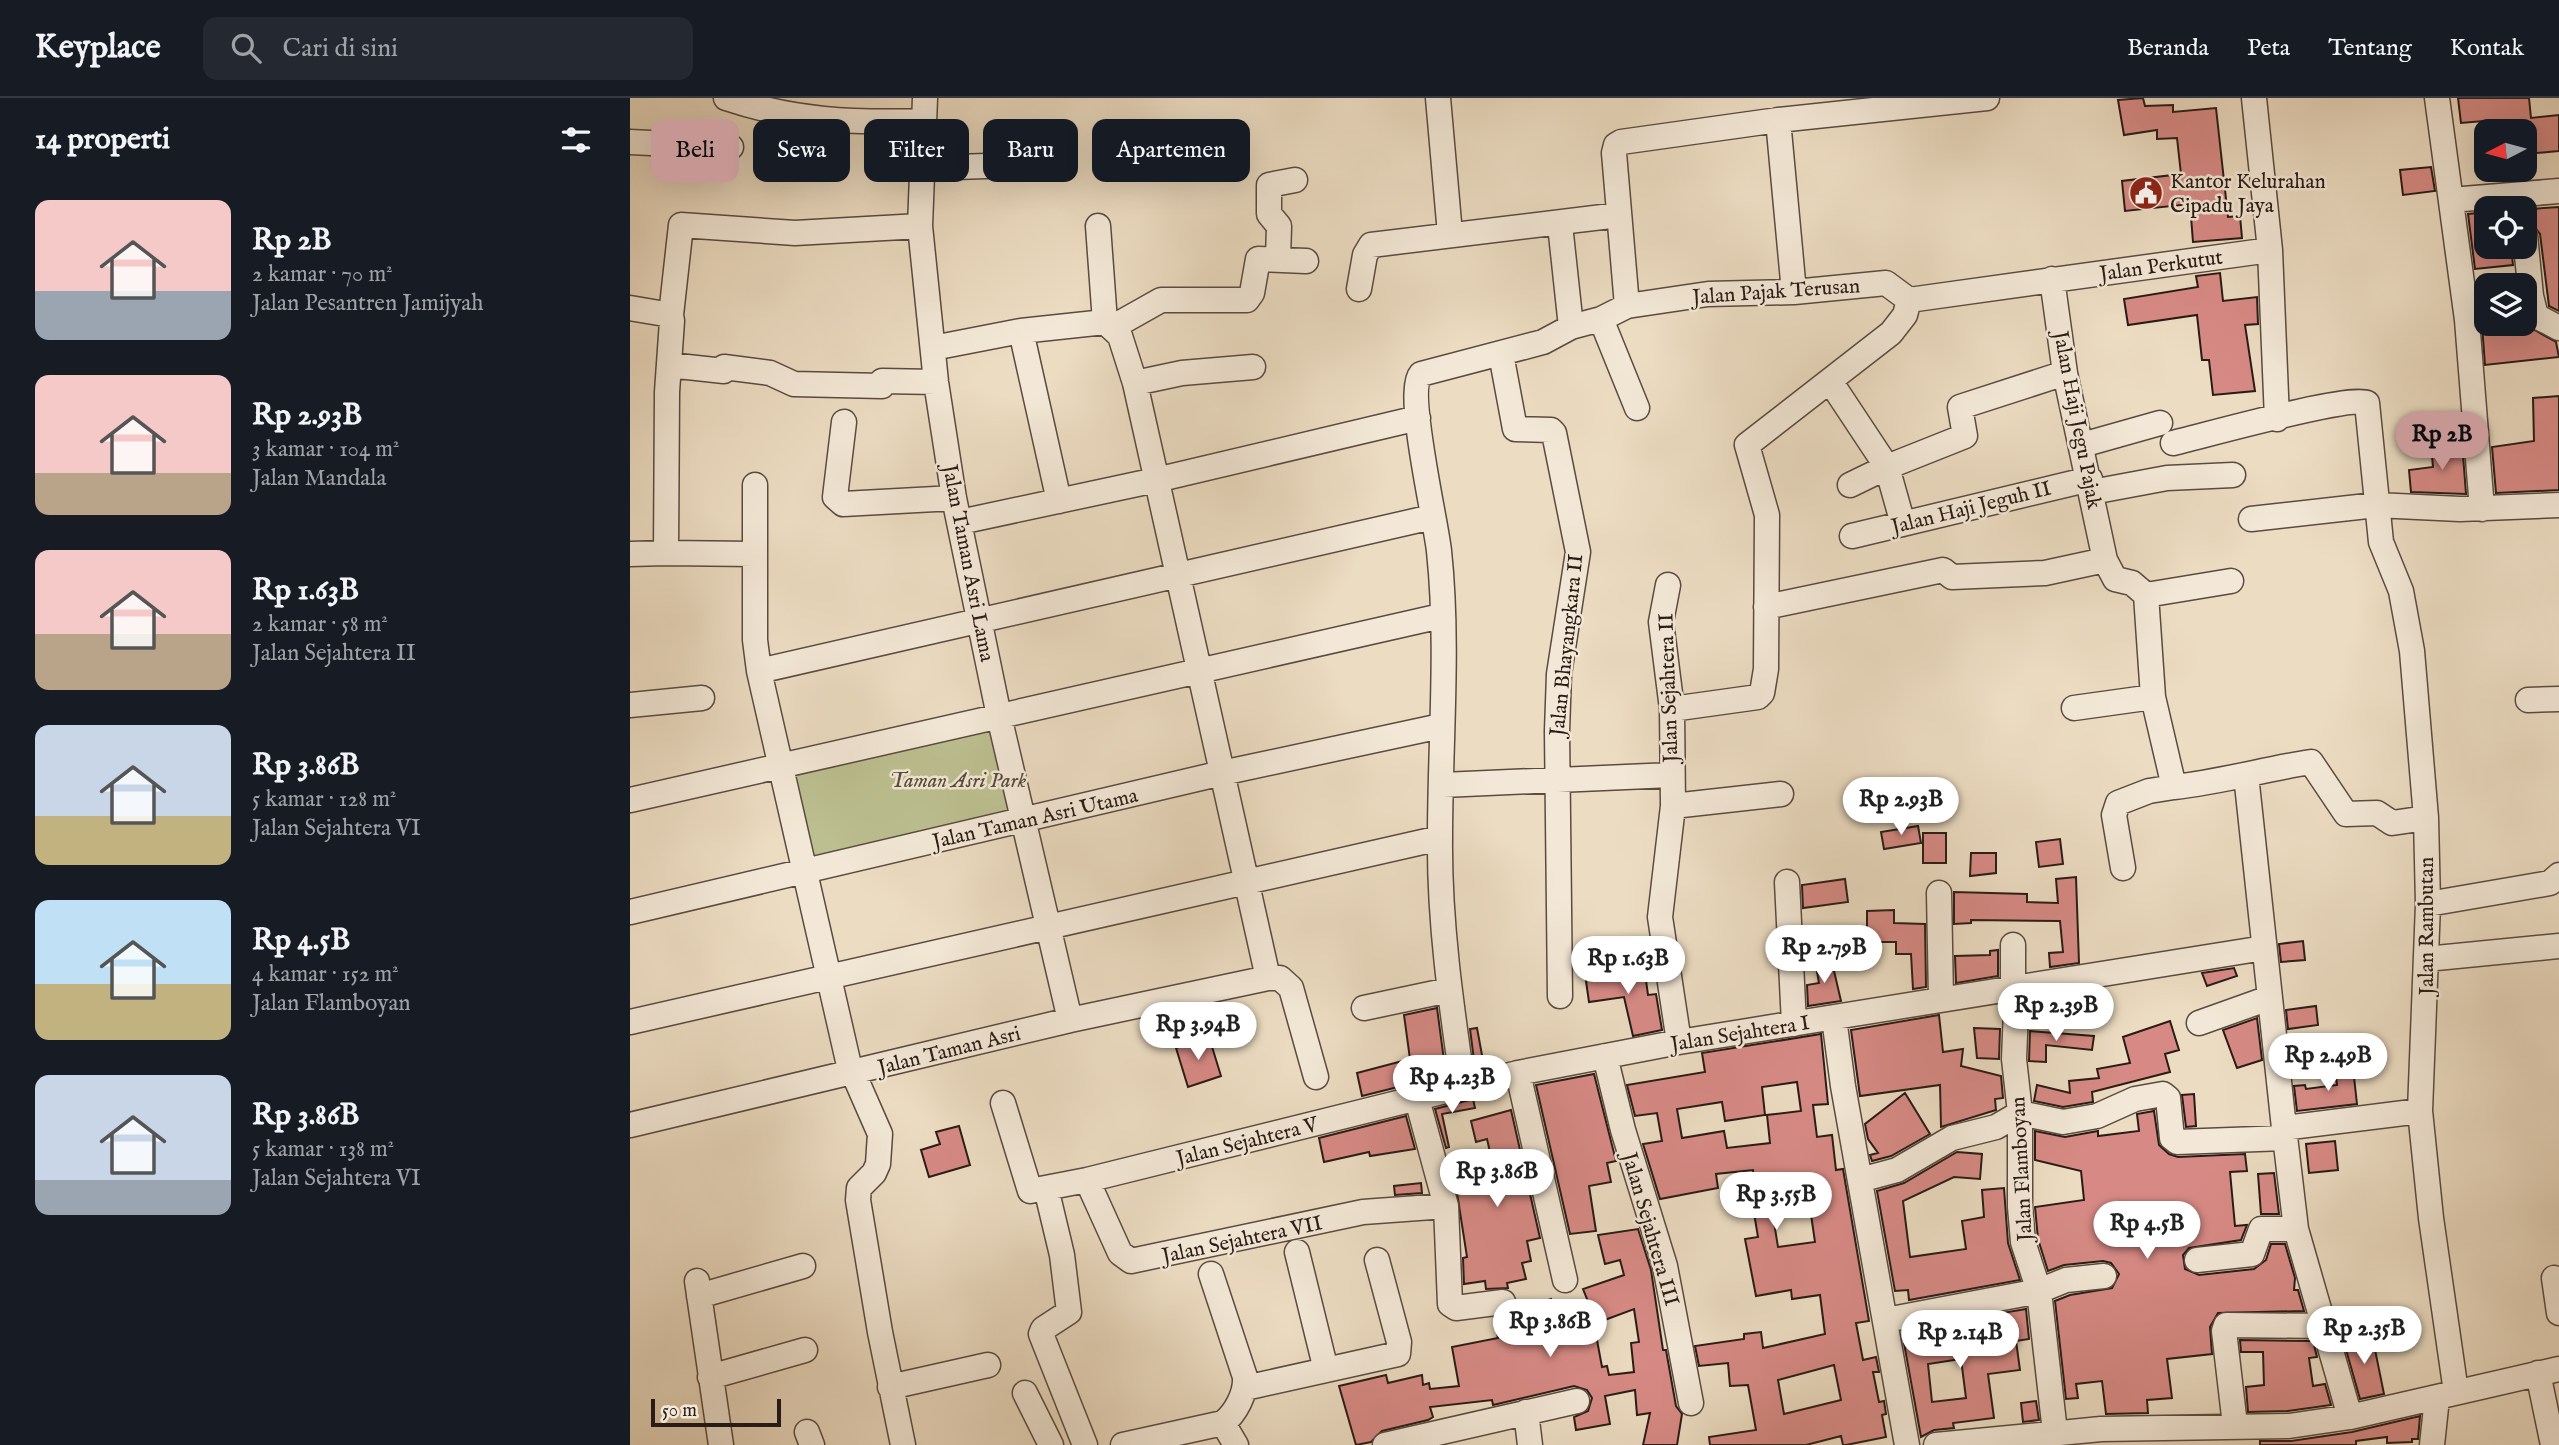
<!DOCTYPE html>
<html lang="id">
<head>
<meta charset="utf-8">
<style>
	:root { --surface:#171b24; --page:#242831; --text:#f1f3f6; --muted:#9ea1a6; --line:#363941; --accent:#c59692 }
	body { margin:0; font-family:"IM FELL English",serif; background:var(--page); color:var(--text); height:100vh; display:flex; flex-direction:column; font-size:26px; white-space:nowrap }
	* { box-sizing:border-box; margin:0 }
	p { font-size:23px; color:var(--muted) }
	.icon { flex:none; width:38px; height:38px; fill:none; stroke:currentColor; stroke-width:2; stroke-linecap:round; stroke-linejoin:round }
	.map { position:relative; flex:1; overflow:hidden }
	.side { display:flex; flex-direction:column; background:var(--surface); width:630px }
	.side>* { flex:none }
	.top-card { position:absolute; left:21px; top:21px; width:665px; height:63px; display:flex; gap:14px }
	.needle { width:46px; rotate:264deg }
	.buttons { position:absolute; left:1844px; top:21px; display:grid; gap:14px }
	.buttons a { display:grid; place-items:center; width:63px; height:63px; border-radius:14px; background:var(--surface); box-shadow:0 7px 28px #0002; font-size:35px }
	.scale { position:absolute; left:21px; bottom:18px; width:130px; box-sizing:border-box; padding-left:7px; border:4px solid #291b16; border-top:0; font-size:19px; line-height:24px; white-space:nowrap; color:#291b16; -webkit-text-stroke:5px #f3e8d7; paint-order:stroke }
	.price { position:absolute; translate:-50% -60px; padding:0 16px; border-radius:24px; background:#fff; color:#222; font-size:23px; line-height:46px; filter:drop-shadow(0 2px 4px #0008) }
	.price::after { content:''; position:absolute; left:50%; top:42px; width:21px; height:16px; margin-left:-10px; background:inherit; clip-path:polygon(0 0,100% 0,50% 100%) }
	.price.selected { background:var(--accent); color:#111 }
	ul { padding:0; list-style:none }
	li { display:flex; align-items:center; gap:21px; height:175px; padding:0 35px }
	li span { display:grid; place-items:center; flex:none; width:196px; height:140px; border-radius:14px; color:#555 }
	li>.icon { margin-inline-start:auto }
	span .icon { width:84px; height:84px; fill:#fffc; stroke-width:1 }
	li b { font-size:30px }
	h2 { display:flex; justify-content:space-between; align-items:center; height:84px; padding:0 35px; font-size:30px }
	.tag { padding:0 24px; border-radius:14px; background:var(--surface); box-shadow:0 7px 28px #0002; font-size:24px; line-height:63px }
	.tag.selected { background:var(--accent); color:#111 }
	header { display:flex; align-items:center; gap:42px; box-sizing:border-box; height:98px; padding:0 35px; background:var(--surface); border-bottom:2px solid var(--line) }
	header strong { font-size:33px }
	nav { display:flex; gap:38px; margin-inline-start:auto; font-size:24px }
	.search { width:490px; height:63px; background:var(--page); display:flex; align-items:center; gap:18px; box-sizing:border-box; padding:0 24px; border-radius:14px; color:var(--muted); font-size:26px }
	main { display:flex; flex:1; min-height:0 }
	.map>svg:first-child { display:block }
	.green { fill:#bcbf90; stroke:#726d53; stroke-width:2 }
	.building { fill:#d78a85; stroke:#291b16; stroke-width:2; fill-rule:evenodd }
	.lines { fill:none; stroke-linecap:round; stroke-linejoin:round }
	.minor-casing { stroke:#5a4b41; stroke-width:27 }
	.minor { stroke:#f3e8d7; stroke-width:24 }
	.labels { text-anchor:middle; stroke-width:5; stroke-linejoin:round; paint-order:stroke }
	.poi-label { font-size:21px; fill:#291b16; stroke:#f3e8d7; text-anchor:start }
	.street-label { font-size:21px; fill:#291b16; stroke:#f3e8d7 }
	.park-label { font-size:21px; font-style:italic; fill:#554c3b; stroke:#f3e8d7 }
</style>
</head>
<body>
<header>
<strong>Keyplace</strong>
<div class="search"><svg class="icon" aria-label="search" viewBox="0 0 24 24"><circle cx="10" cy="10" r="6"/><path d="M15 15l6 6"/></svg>Cari di sini</div>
<nav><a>Beranda</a><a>Peta</a><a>Tentang</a><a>Kontak</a></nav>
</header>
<main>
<section class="side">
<h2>14 properti<svg class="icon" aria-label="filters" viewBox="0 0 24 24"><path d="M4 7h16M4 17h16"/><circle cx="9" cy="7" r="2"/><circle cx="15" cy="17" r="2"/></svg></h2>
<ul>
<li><span style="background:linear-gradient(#f6c9c9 65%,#9aa5b1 0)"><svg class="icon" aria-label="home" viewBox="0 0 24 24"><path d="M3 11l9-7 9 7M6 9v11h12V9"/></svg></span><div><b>Rp 2B</b><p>2 kamar · 70 m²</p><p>Jalan Pesantren Jamijyah</p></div></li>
<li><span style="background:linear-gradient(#f6c9c9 70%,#b9a48a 0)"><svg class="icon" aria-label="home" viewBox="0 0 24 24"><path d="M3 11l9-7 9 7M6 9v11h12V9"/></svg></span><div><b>Rp 2.93B</b><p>3 kamar · 104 m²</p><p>Jalan Mandala</p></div></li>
<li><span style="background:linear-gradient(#f6c9c9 60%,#b9a48a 0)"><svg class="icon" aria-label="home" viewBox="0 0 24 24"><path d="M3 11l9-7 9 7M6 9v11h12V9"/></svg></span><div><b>Rp 1.63B</b><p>2 kamar · 58 m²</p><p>Jalan Sejahtera II</p></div></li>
<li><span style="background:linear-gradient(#c9d6e8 65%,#c2b280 0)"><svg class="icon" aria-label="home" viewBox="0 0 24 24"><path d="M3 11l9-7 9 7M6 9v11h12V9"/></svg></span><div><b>Rp 3.86B</b><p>5 kamar · 128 m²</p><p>Jalan Sejahtera VI</p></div></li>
<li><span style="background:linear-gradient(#bfe0f5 60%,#c2b280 0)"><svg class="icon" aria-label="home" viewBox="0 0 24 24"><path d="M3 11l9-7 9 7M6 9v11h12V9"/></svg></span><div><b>Rp 4.5B</b><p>4 kamar · 152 m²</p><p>Jalan Flamboyan</p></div></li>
<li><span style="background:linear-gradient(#c9d6e8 75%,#9aa5b1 0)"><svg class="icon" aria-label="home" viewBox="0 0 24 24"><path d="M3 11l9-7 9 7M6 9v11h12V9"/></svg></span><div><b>Rp 3.86B</b><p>5 kamar · 138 m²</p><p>Jalan Sejahtera VI</p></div></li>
</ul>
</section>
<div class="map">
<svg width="1929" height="1347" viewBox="0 0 1929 1347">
	<rect width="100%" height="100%" fill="#ecdcc2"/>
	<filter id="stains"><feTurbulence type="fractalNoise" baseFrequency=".00286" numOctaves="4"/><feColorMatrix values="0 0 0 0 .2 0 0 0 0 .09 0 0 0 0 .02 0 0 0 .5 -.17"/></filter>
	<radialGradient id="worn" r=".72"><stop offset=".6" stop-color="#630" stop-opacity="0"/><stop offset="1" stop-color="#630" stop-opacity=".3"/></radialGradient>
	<path class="green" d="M370 614 398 725 176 772 153 668Z"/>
	<path class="building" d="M1513 0 1515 8 1543 7V14L1586 10 1598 119 1610 118 1612 140 1563 144 1560 106 1495 113 1492 83 1551 76 1547 40 1527 41V32L1494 37 1488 2Z
		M1828 0H1899L1901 20 1929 17V53L1895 56V33H1866L1865 22 1831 25Z
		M1801 69 1805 93 1773 97 1770 72Z
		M1929 109V213L1919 208 1910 136 1900 123 1899 111Z
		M1857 114V149H1881L1883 167 1845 171 1838 116Z
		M1590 175 1593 203 1627 199 1628 226 1615 227 1625 293 1583 297 1579 262H1572L1567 217 1498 227 1494 201 1568 189 1566 178Z
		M1851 214H1857V226H1894L1926 244 1929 259 1855 267Z
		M1929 298V392L1866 395 1862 349 1904 343 1903 300Z
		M1832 344 1836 396 1781 394 1779 372 1803 369 1801 347Z
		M1288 728 1291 745 1254 751 1251 734Z
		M1293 735H1316V765H1293Z
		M1430 741 1433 766 1409 769 1406 744Z
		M1341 755H1366V775L1340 778Z
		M1446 779 1449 865 1420 869 1419 855 1433 854 1430 823 1341 822V825L1324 826V794L1397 796V804L1428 805 1426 781Z
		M1215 781 1218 804 1173 810 1172 787Z
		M1264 812V825L1295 826 1296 889 1283 891 1281 856H1266V844H1237V813Z
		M1673 843 1675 862 1651 864 1649 846Z
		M1368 852V878L1326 885 1325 858 1360 857V853Z
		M1201 860 1211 903 1178 908 1177 887 1189 885 1185 862Z
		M1014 868 1018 897 1026 896 1032 932 1003 938 994 899 959 904 955 876Z
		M1604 870 1607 878 1577 888 1572 875Z
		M1453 894 1454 903 1401 911V902Z
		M1686 908 1688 927 1658 931 1656 912Z
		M807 910 816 977 732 998 727 975 780 961 774 917Z
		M1309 917 1313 954 1333 951 1331 968 1371 978 1373 1000 1365 1001 1366 1012 1311 1029 1310 987 1230 998 1221 932Z
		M1627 920 1632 962 1607 970 1593 932Z
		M1540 923 1549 952 1535 956 1540 974 1462 994 1463 1004 1433 1009 1404 1003 1407 987 1440 995 1439 983 1469 980 1467 971 1500 965 1493 939Z
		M847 930 854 968 845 970 840 931Z
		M1344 930 1370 931 1369 961 1347 960Z
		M1400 933 1464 938 1462 952 1416 947V964L1399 963Z
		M1191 936 1198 1006 1183 1007 1187 1039 1202 1037 1206 1072 1213 1071 1239 1223 1226 1225 1233 1262 1246 1259 1249 1274H1243L1249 1304 1254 1303 1256 1316 1252 1317 1256 1339 1216 1347H1213L1211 1338 1176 1347H1080L1079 1339 1126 1332 1118 1287 1100 1288 1098 1265 1069 1268 1065 1248 1114 1241V1236L1131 1234 1133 1250 1195 1236 1190 1197 1162 1201 1161 1192 1126 1198 1115 1141 1128 1139 1123 1109H1126L1123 1072 1086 1076 1088 1090 1030 1101 1013 1046 1032 1043 1027 1015 1005 1018 997 987 1075 974 1072 955ZM1167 984 1171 1013 1137 1017 1140 1045 1097 1050 1094 1033 1052 1040 1047 1011 1092 1004 1095 1023 1135 1017 1132 989ZM1178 1096 1185 1144 1148 1149 1140 1100ZM1204 1267 1211 1302 1154 1316 1148 1282Z
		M579 939 591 978 558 989 546 950Z
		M1723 970 1727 1006 1667 1013 1664 988 1675 987 1676 991 1707 987 1705 972Z
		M964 976 986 1063 977 1065 981 1084 959 1088 966 1133 940 1136 906 987Z
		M1275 995 1300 1036 1261 1058 1242 1063 1240 1057 1248 1055 1238 1041 1235 1026Z
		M1564 996 1566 1028 1556 1029 1552 997Z
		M843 1001 845 1010 812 1016 819 1049 816 1050 805 1011Z
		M881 1012 910 1140 897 1143 901 1163 892 1165 896 1181 877 1185 878 1190 856 1191 855 1183 834 1186 833 1160 837 1159 825 1082 865 1076 857 1041 846 1044 841 1023Z
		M1524 1013 1529 1047 1539 1056 1548 1059 1615 1056 1617 1073 1600 1074 1605 1128 1617 1127 1611 1142 1559 1150 1553 1157 1555 1171 1569 1177 1624 1171 1636 1162 1641 1146H1655L1665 1180 1664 1192H1668L1674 1213 1588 1215 1580 1229 1582 1256 1537 1261 1542 1300 1517 1302 1518 1315 1476 1316 1472 1283 1446 1286 1448 1300 1436 1301 1425 1203 1440 1197 1482 1190 1489 1176 1481 1165 1473 1163 1434 1167 1418 1173 1408 1141 1405 1109 1454 1102 1451 1073 1405 1062V1033L1435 1039 1468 1033V1038L1509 1033 1507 1016Z
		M776 1018 785 1051 740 1058 739 1054 694 1064 689 1040Z
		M329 1028 340 1067 299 1079 291 1052 310 1046 306 1034Z
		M1705 1043 1708 1072 1679 1075 1676 1046Z
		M1327 1054 1352 1056 1350 1081 1324 1079 1273 1103 1280 1159 1336 1151 1332 1123 1354 1119 1352 1092 1374 1090 1378 1145 1390 1182 1279 1202 1278 1192 1265 1193 1247 1093 1274 1085Z
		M1644 1075 1649 1116H1631L1628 1076Z
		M791 1085 792 1095 765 1097 764 1088Z
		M1008 1131 1021 1172 1033 1252H1036L1046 1308 1052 1316 1047 1347H1013L1020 1315 1007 1317 1005 1292 975 1298 980 1326 946 1332 944 1319 958 1313 962 1300 957 1292 944 1288 863 1307 862 1302 800 1309 803 1319 798 1322 752 1333 741 1344 726 1347 709 1288 756 1277 758 1285 792 1277 793 1287 799 1285 800 1291 829 1288 822 1249 868 1240 864 1220 921 1201 927 1219 959 1206 953 1191 994 1177 990 1162 975 1166 968 1137ZM1004 1211 1009 1244 1001 1245 1004 1274 979 1277 977 1268 972 1269 964 1226Z
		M1396 1211 1399 1241 1386 1243 1390 1272 1358 1276 1364 1320 1323 1325 1324 1330 1304 1332 1291 1339 1272 1234 1312 1227 1313 1235 1373 1227 1372 1215ZM1331 1261 1336 1300 1302 1304 1298 1266Z
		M1742 1237 1754 1296 1730 1301 1713 1241Z
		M1610 1242 1683 1243 1687 1259 1679 1260 1683 1288 1695 1286 1701 1307 1658 1313 1618 1314 1616 1289 1634 1287 1633 1254H1611Z
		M1406 1303 1409 1322 1393 1324 1391 1305Z
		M1790 1318 1788 1341H1782V1344L1757 1345V1339L1726 1343V1347H1630V1343H1661L1722 1334Z"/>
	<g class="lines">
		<g class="minor-casing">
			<path id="minor" d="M96 0C164 23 223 25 294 23
				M295 0 290 128 306 284 324 400 369 618 440 922
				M808 0 820 136
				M1624 0 1640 152 1647 321
				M1807 0 1837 222 1852 411
				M1148 22 1164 194
				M0 44 101 49
				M293 70 390 67
				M1821 102 1929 93
				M468 128 475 224
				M931 136 941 229
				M1895 137 1901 198 1906 218 1929 230
				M648 161 649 128 639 116V87L665 82
				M1422 181 1435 275 1475 462
				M729 191 735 157 741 147 989 117
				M997 208 984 55 986 47 991 44 1148 22 1357 0
				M0 210 41 217 42 223 37 294 36 455 124 456
				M41 217 51 127 165 135 290 128
				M971 221 1007 310
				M483 229 531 202H617L622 195 628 161 676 163
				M391 233 429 403
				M303 250 391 233 475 224 490 238 505 285 638 880
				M871 256 885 331 921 332 924 335 948 454 929 576 927 633 930 898
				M39 267 94 273V269L140 275 164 286 252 288V283L306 284
				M1200 283 1257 369 1220 387
				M505 285 552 275 623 269
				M214 324 205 399 213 406 324 400
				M1543 345C1573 338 1718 297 1737 305L1751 444 1771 493 1782 553 1796 720 1798 806 1790 1013 1801 1120 1826 1294
				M1452 347 1530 325
				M125 387V542L129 573 218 963 250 1036 248 1066 244 1075 229 1090 228 1102 250 1234 273 1347
				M1462 394 1537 380 1603 377
				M1621 421 1746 407 1830 411 1929 407
				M330 424 526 382 788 320
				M1273 426 1257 369 1335 338 1330 309 1435 275
				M1222 438 1460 381
				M0 456 36 455
				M1038 487 1031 524 1042 611 1043 708 1030 819 1049 944
				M1516 497 1523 599 1544 689C1591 684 1635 671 1681 664L1716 716 1747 715 1762 725 1796 720
				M1516 497 1601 483
				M1136 509 1313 472 1322 479 1415 475 1475 462 1485 481 1502 485 1516 497
				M129 573 802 419
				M1898 602 1929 601
				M0 607 72 600
				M1444 610 1523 599
				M1042 611 1128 599 1132 595 1136 571 1137 417 1117 347 1261 235 1275 217 1279 202
				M1616 677 1654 1030 1790 1013
				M813 687 1041 677
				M0 702 811 518
				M1043 708 1151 696
				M1493 770 1484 717 1488 705 1519 693 1544 689
				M1157 784 1164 926
				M1309 795 1311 901
				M1798 806 1920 785 1929 777
				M0 814 592 675 811 628
				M1796 861 1929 848
				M1387 888 1384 961 1390 1015V1109L1393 1144 1409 1193 1425 1334
				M1383 889V847
				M734 910 819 892
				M1204 920 1213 988 1277 1347
				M0 924 810 740
				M1569 925 1639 900
				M975 958 993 1032 1035 1168 1061 1305
				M888 975 935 1182
				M833 988C821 906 809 822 810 739 810 646 819 546 809 453 806 423 775 294 791 276L913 244 941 229 971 221 997 208 1078 196 1164 194 1256 185 1279 202 1640 152
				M787 1001 816 1108 820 1206 826 1210 873 1204
				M373 1005 400 1093 457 1082 888 975 1049 944 1634 850
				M0 1027 440 922 638 880H650L661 890 686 979
				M1654 1030 1666 1131 1720 1319
				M457 1082 490 1155 501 1163 733 1114 816 1108
				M1230 1082 1267 1072 1322 1040 1366 1029 1390 1015 1433 1024 1467 1018 1505 1001 1533 996 1538 1000 1542 1040 1547 1044 1655 1040
				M416 1090 432 1157 439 1214 413 1231 411 1236 455 1347
				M667 1154 696 1272
				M1567 1162 1622 1156 1631 1131H1666
				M581 1176 615 1279C616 1295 606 1315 593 1325
				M1924 1180 1929 1215
				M67 1183 91 1347
				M69 1198 173 1168
				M1256 1222 1409 1193 1436 1182 1474 1178
				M1908 1275 1923 1347
				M80 1279 175 1252
				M260 1289 358 1267
				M615 1290 768 1256 769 1244 747 1162
				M395 1295 421 1347
				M896 1314 900 1347
				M593 1325 606 1347
				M1605 1327 1594 1233 1596 1227 1695 1228
				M177 1334 182 1347
				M493 1347 593 1325
				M755 1347 947 1303
				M1306 1347 1471 1331 1659 1328 1720 1319 1929 1271
				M1802 1347 1807 1300"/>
		</g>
		<use href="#minor" class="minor"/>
	</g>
	<defs>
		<g id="civic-disc" transform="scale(1.75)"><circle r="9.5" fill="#8f2418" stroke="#f3e8d7"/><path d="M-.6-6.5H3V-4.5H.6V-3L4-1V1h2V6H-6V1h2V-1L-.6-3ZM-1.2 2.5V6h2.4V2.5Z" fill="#fff"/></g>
	</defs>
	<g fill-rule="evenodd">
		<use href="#civic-disc" x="1516" y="95"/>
	</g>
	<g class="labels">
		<g class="poi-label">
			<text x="1540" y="90">Kantor Kelurahan<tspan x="1540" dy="24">Cipadu Jaya</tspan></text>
		</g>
		<g class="street-label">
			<text transform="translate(1531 167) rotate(-8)" y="7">Jalan Perkutut</text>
			<text transform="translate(1146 193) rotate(-4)" y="7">Jalan Pajak Terusan</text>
			<text transform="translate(1448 322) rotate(79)" y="7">Jalan Haji Jegu Pajak</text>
			<text transform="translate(1341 409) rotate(-14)" y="7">Jalan Haji Jeguh II</text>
			<text transform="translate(339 465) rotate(79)" y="7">Jalan Taman Asri Lama</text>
			<text transform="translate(936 547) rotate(-84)" y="7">Jalan Bhayangkara II</text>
			<text transform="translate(1038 590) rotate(-92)" y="7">Jalan Sejahtera II</text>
			<text transform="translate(405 720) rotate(-13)" y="7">Jalan Taman Asri Utama</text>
			<text transform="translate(1796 828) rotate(-90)" y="7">Jalan Rambutan</text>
			<text transform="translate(1110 935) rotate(-9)" y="7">Jalan Sejahtera I</text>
			<text transform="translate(319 952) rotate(-14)" y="7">Jalan Taman Asri</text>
			<text transform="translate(617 1043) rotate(-14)" y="7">Jalan Sejahtera V</text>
			<text transform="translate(1391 1071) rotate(-93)" y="7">Jalan Flamboyan</text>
			<text transform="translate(1021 1131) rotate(74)" y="7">Jalan Sejahtera III</text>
			<text transform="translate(612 1141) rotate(-12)" y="7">Jalan Sejahtera VII</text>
		</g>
		<g class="park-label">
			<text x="328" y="689">Taman Asri Park</text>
		</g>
	</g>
	<rect width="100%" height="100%" filter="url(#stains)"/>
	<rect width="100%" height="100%" fill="url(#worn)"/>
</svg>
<div class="buttons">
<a><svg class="needle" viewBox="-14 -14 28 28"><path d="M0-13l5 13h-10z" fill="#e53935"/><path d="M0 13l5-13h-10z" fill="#9ea1a6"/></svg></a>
<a><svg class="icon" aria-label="locate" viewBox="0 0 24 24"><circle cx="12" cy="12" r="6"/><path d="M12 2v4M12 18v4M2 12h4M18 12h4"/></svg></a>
<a><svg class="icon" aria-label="layers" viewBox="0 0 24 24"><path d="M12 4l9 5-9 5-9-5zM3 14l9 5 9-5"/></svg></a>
</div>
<div class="scale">50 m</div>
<b class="price selected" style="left:1812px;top:374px">Rp 2B</b>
<b class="price" style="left:1271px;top:739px">Rp 2.93B</b>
<b class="price" style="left:1194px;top:887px">Rp 2.79B</b>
<b class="price" style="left:998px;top:898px">Rp 1.63B</b>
<b class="price" style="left:1426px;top:945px">Rp 2.39B</b>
<b class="price" style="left:568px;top:964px">Rp 3.94B</b>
<b class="price" style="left:1698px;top:995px">Rp 2.49B</b>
<b class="price" style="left:822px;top:1017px">Rp 4.23B</b>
<b class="price" style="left:867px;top:1111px">Rp 3.86B</b>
<b class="price" style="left:1146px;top:1134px">Rp 3.55B</b>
<b class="price" style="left:1517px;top:1163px">Rp 4.5B</b>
<b class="price" style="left:920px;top:1261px">Rp 3.86B</b>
<b class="price" style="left:1734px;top:1268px">Rp 2.35B</b>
<b class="price" style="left:1330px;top:1272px">Rp 2.14B</b>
<div class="top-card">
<a class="tag selected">Beli</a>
<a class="tag">Sewa</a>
<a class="tag">Filter</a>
<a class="tag">Baru</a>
<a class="tag">Apartemen</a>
</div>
</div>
</main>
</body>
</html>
